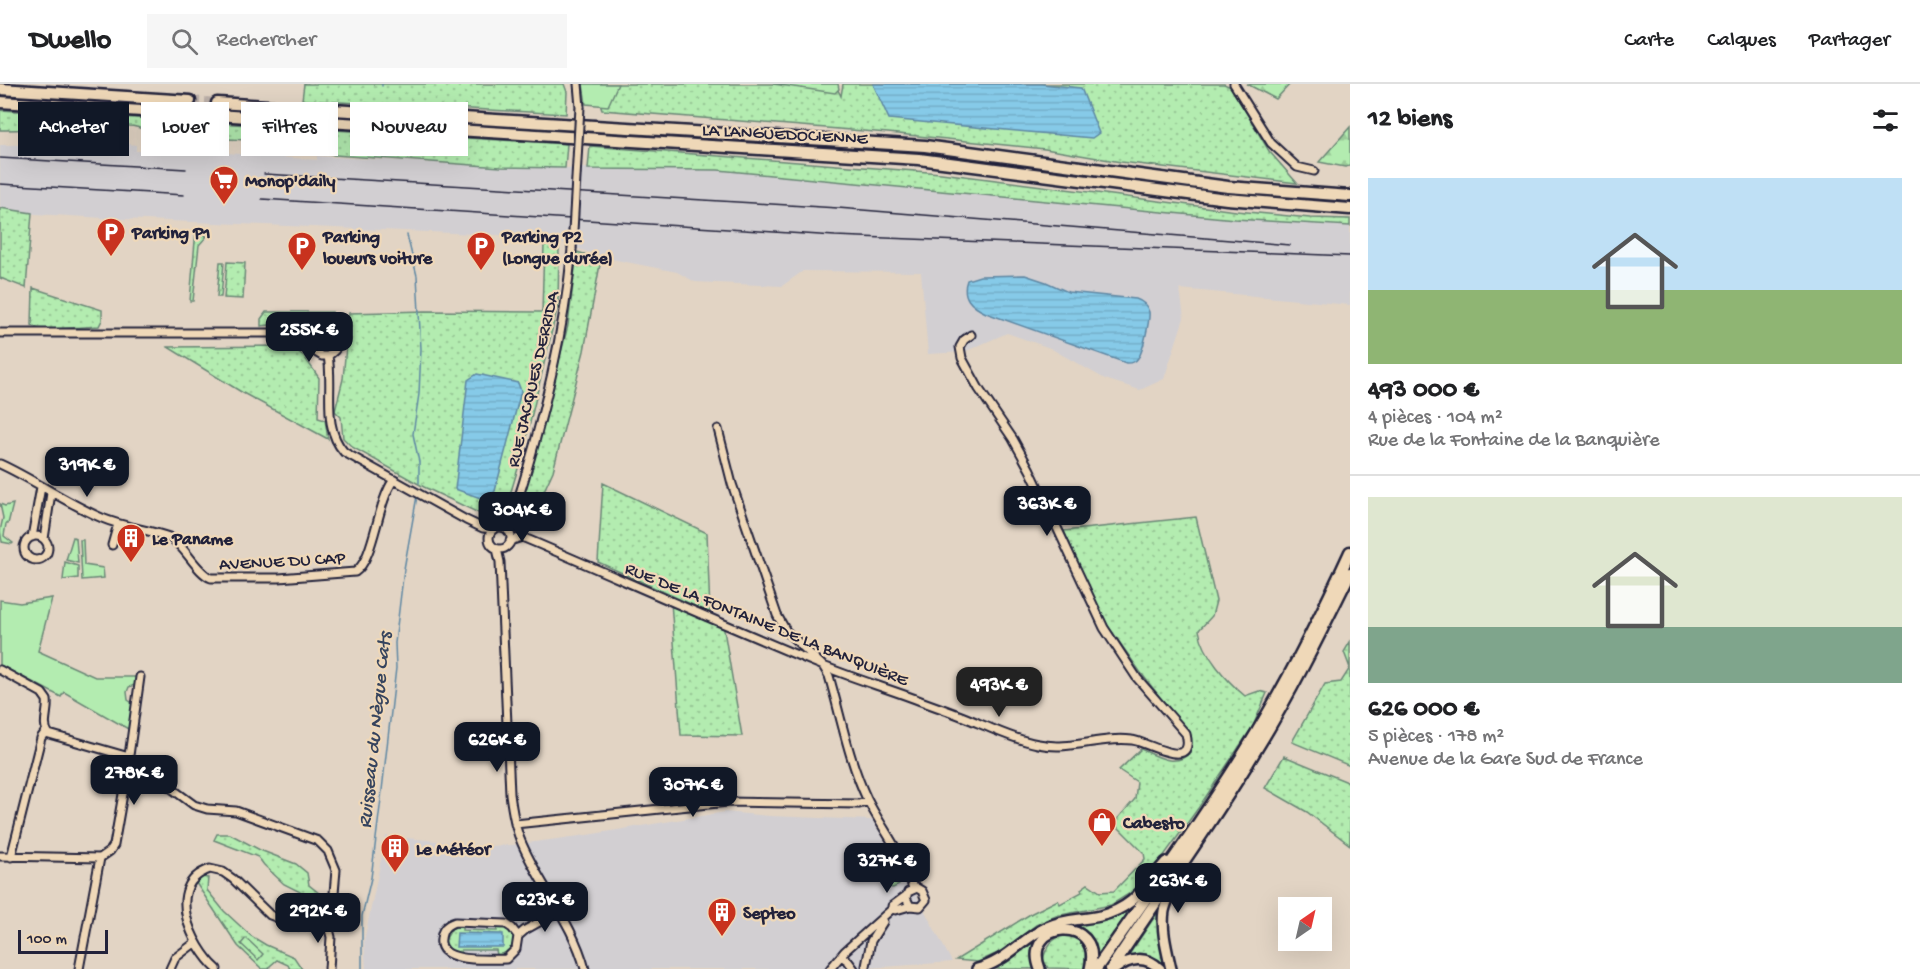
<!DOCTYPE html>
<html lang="fr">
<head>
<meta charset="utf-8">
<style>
	:root { --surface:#fff; --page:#f6f6f6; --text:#202124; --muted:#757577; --line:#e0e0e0; --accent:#111827 }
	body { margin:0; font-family:"Gochi Hand",sans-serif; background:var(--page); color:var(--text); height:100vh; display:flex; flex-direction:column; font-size:22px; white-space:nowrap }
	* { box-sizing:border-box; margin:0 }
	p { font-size:20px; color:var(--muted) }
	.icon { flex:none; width:33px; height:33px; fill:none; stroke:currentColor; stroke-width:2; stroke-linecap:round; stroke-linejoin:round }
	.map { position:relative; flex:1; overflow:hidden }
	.side { display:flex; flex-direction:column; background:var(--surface); width:570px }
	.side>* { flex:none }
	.banner { position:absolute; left:18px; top:18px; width:570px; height:54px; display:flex; gap:12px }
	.needle { width:39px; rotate:34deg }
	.fabs { position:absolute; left:1278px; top:813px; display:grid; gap:12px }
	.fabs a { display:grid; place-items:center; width:54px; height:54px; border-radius:0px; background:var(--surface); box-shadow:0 6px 24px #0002; font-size:30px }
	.scale { position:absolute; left:18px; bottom:15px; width:90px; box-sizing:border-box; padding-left:6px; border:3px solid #22223b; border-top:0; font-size:16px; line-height:21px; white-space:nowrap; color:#22223b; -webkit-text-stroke:4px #efd8b8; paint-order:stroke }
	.price { position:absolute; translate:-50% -51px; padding:0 14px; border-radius:12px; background:var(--accent); color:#fff; font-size:20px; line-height:39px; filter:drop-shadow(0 2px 3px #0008) }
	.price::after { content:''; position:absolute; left:50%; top:36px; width:18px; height:14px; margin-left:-9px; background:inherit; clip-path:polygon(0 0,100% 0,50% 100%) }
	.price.on { background:#222; color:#fff }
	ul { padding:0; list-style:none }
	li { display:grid; align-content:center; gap:12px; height:318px; padding:0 18px }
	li+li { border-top:2px solid var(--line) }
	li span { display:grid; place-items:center; height:186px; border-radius:0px; color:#555 }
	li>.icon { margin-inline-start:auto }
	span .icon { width:108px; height:108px; fill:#fffc; stroke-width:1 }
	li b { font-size:26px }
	h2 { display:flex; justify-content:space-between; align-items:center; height:72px; padding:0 18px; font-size:26px }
	.tag { padding:0 21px; border-radius:0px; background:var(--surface); box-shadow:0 6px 24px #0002; font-size:21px; line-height:54px }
	.tag.on { background:var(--accent); color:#fff }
	header { display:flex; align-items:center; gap:36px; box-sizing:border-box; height:84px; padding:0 30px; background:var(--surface); border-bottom:2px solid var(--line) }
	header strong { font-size:28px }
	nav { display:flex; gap:33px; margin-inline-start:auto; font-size:21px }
	.search { width:420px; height:54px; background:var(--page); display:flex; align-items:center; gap:15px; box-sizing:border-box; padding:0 21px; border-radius:0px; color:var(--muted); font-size:22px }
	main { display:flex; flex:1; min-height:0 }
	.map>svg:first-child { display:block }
	.built { fill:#d2cfd2 }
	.grass { fill:url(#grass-dots); stroke:#6a8776; stroke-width:1.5 }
	.forest { fill:url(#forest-firs); stroke:#6a8776; stroke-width:1.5 }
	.green { fill:#b3ecb0; stroke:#6a8776; stroke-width:1.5 }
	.water { fill:url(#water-rules); stroke:#5e87a3; stroke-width:1.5 }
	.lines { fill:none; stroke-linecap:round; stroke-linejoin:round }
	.stream { stroke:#5e87a3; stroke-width:1.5 }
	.highway-tunnel { stroke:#bcb0a9; stroke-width:10; stroke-dasharray:10 5; stroke-linecap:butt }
	.minor-casing { stroke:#22223b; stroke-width:11 }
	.major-casing { stroke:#22223b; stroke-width:14 }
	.highway-casing { stroke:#22223b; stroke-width:15 }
	.minor { stroke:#efd8b8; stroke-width:7 }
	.major { stroke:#efd8b8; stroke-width:9 }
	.highway { stroke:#efd8b8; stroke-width:10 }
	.rail { stroke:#22223b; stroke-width:1.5 }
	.minor-bridge-casing { stroke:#22223b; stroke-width:11; stroke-linecap:butt }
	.minor-bridge { stroke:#efd8b8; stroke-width:7 }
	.labels { text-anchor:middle; stroke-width:4.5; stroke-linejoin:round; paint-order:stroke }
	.street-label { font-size:18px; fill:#22223b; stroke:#efd8b8 }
	.poi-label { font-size:18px; font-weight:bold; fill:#22223b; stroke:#efd8b8; text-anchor:start }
	.water-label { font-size:20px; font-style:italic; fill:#36445e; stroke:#efd8b8 }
</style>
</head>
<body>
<header>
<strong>Dwello</strong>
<div class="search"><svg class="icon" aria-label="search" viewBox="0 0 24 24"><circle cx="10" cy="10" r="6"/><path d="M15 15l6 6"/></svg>Rechercher</div>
<nav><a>Carte</a><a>Calques</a><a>Partager</a></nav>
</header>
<main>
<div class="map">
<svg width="1350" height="885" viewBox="0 0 1350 885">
	<defs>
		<pattern id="grass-dots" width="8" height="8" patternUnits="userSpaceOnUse" patternTransform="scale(1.5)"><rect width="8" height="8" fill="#b3ecb0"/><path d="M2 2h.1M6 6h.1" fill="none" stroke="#9aca98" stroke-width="1.8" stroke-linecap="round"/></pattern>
		<pattern id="forest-firs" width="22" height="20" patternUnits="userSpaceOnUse" patternTransform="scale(1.5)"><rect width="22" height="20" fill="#b3ecb0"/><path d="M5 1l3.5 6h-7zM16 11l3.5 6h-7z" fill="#9aca98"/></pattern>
		<pattern id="water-rules" width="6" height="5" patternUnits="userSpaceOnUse" patternTransform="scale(1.5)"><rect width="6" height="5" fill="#86cae8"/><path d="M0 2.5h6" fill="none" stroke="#73adc8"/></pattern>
	</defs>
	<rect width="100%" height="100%" fill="#e2d4c4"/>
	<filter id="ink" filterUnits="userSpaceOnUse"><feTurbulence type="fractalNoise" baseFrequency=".0167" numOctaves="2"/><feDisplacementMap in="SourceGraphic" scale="12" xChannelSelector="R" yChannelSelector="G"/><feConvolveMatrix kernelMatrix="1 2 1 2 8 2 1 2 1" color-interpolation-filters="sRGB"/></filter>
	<g filter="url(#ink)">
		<path class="built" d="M129 60 136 61V67L186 68 187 66 317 76V72L501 83 718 86 1235 135 1350 142V221L1180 205 1184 234 1164 295 1140 306 1105 295 1050 264 1007 249 964 268 928 270 921 188 803 187 782 202 695 198 677 188 601 173 547 153 122 135 35 130 0 124V61Z
			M725 728 770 732 872 736 905 790 952 878 856 885H366L364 857 386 752 489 762 512 761 587 751Z"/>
		<path class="grass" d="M304 0H564L567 8 566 30 302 16Z
			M593 0H835L841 12 843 0H1224L1231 3 1269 67 1297 99 1121 78 1045 65 888 49 602 26Z
			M0 26 188 37 187 55C177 53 166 52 155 50 146 47 140 42 129 42 86 40 43 46 0 46Z
			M216 39 567 60 565 84 501 83 334 71 318 66 270 63 269 57 207 54 208 49H215Z
			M590 62 941 89 1236 127 1310 134 1350 135V142L1235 135 718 86 588 85Z
			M0 124 32 129 26 204 0 194Z
			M196 145H206L205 152H207L199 161 193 217H190Z
			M544 161H559L558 221 523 368 509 414 501 428 494 434 487 433 424 403 352 363 343 354 341 333 335 327 343 295 349 229 426 227 542 228Z
			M577 168 601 175 584 267 553 387 527 444 516 435 534 376 568 241Z
			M220 178H224L221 213H217Z
			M227 178 245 179 243 215 224 214Z
			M33 204 102 226V236L99 242 40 246 32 241Z
			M266 228H332C322 259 313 247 291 241 282 239 270 241 261 242V235Z
			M291 262 304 272 319 294 318 334 325 336 328 355 243 309 168 263Z
			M603 399 707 449 710 529 598 478Z
			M1196 433 1216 517 1212 532 1199 546C1203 571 1227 597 1245 612L1259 607 1267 609 1253 642 1199 723 1150 791 1132 808 1111 821 1056 832 1036 841 1002 867 978 878 956 876 1032 829 1058 816 1060 820 1082 808 1081 805 1088 800 1100 808 1114 807 1145 775 1144 769 1114 739 1135 715 1137 698 1119 686 1141 665C1158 673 1176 684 1191 668L1190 651 1141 589 1101 532 1064 447Z
			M671 518 723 540 742 652 681 651Z
			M1350 558V682L1292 658 1325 600 1341 598 1350 584 1344 568Z
			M1284 672 1350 699V761L1307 728 1265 704Z
			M217 750H230L260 766 296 780 307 789 309 801 324 813V820L284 800 264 781 258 773 214 756Z
			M202 793 208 794 207 806 224 827 251 852 266 861 294 873 302 885H290L288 881 277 876 270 882 269 885H262L238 862 196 799Z
			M1139 818 1096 878 1095 858 1080 844 1068 841C1094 838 1118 835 1139 818Z
			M1160 825 1169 885H1165C1156 875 1142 869 1128 872Z
			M462 841V846L497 847V842C521 847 520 867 497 871L496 866H461V870C451 868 448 865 445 856L452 844Z
			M1045 847C1036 859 1027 870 1035 885H994L1009 877Z
			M1065 851H1073L1086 864 1084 885 1048 884 1043 875C1047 862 1052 854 1065 851Z"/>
		<path class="forest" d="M1247 0H1290L1276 15Z
			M1350 43V82L1345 83 1319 78Z"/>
		<path class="green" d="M583 0H618L608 22 586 20Z
			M773 0H838L839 5 835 9Z
			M0 420 5 422 13 420 8 440H6L4 452 13 459 12 460 2 458 0 447 3 434Z
			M73 453 76 454 78 479 66 476Z
			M80 456H83L84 481 103 484 104 494 82 496Z
			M65 478 78 482V494L63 496Z
			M52 514 38 567 95 593H138L137 600 129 603 127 608 128 616 134 620 130 646 64 608 61 613 0 581V516L20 519Z
			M878 760H883L902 795 899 801 893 804 887 803 879 785 865 777 863 772 864 766Z
			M246 854 263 870 258 876 241 860Z"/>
		<path class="water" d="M873 0H1041L1081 4 1099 49 1092 54 889 35Z
			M1025 191 1046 198 1068 208 1136 215C1142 217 1147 221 1149 228 1150 235 1143 269 1138 274 1135 279 1131 279 1126 279L986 229C971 222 961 213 967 196L980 192Z
			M477 290 518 299 521 307 495 407 486 416 455 405 468 296Z
			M457 849 503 850V863H456Z"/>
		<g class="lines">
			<path class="stream" d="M382 0V2
				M390 54 391 66
				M407 151 417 192 421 265 419 310 413 350 419 378V399
				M362 885V832L371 794 381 715 396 584 395 559 404 485 417 412"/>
			<path class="highway-tunnel" d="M190 17 217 19
				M189 30 216 31"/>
			<g class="minor-casing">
				<path id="minor" d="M578 0 580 23
					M1234 0 1271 59 1297 83 1314 87
					M0 249H292L301 252 315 259
					M315 259 322 252 331 254 335 259V266L328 272
					M315 259 317 269 322 272H328
					M328 272C334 304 321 342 344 368L466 436 483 444 494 445
					M718 345 732 400 777 531 786 547 823 582 829 592C841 633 849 677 867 715 882 745 905 772 913 805
					M0 380C35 396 66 419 102 434 123 443 147 445 169 453 184 460 196 488 211 494H279L355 488C374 476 377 419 393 397
					M489 454a11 11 0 1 1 22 0a11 11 0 1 1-22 0Z
					M508 447C538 356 563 261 572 165
					M24 464a12 12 0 1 1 24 0a12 12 0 1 1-24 0Z
					M32 453 41 403
					M44 455 51 409
					M510 457 522 453 541 461C634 501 727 542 821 581 850 593 880 602 910 613 933 622 956 629 978 639 998 647 1016 656 1038 660 1071 667 1100 652 1132 656 1145 657 1196 689 1186 650L1137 594 1104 544 1030 386 1013 355 979 305 962 274 960 263 964 256 971 251
					M112 461 118 440
					M497 465 500 478 510 710C512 725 514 740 520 755 538 800 573 838 585 885
					M0 586 42 609 47 616C49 627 41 641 49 650L129 673
					M128 681 148 687 194 721 207 725 236 727 318 757 328 767 336 786 334 809 330 827 326 834 315 841 298 842 270 831 233 795 223 788 210 785C163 801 192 863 217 885
					M515 740 728 718 859 720 868 717
					M0 772 100 774
					M11 773 41 654 46 647
					M892 825 896 826 910 822 920 823 926 816 922 807 917 804 908 808 906 814 910 822
					M326 834 331 853 329 885
					M455 838 506 840 512 844 518 852 516 865 506 875C490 875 437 880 441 855 442 845 446 841 455 838Z
					M518 852 525 846 559 827
					M841 872 848 877 854 885
					M866 882 871 857 883 838
					M79 885 100 774 110 767 114 761 126 693 140 593
					M170 885 175 874 196 858
					M830 885 845 867 892 825V822L907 811"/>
			</g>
			<g class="major-casing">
				<path id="major" d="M977 885C1006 878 1021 855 1047 843 1064 835 1082 836 1100 832 1136 823 1144 802 1166 778
					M1040 885C1021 836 1104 830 1090 885
					M1115 885C1129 874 1146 871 1160 885
					M1171 885C1167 867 1161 846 1164 827 1167 813 1176 800 1181 787"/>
			</g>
			<g class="highway-casing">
				<path id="highway" d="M0 5 190 17
					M0 18 189 30
					M217 19 925 62 1228 103 1350 112
					M216 31 919 75 1227 115 1350 125
					M1096 885C1147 813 1199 741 1246 666 1285 603 1319 536 1350 468
					M1111 885C1158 813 1210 743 1254 669 1290 611 1320 550 1350 489"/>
			</g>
			<use href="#minor" class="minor"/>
			<use href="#major" class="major"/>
			<use href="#highway" class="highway"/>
			<path class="rail" d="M0 74 186 85
				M264 90 838 124 1290 161
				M0 100 184 111
				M262 115 835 152 1350 172"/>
			<g class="minor-bridge-casing">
				<path id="minor-bridge" d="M572 165 580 23"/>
			</g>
			<use href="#minor-bridge" class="minor-bridge"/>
		</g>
	</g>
	<defs>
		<g id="supermarket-pin" transform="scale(1.5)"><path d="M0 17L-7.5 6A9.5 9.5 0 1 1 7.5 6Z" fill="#c8321e" stroke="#efd8b8"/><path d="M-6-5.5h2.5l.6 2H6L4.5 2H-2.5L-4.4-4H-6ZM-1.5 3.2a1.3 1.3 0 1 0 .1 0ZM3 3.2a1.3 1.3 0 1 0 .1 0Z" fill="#fff"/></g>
		<g id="parking-pin" transform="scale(1.5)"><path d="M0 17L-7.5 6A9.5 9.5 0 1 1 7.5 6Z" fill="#c8321e" stroke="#efd8b8"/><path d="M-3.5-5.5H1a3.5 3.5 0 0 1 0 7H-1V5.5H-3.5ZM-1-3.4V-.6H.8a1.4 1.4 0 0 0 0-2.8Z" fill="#fff"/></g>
		<g id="building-pin" transform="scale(1.5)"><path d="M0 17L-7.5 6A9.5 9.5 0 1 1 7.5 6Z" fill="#c8321e" stroke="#efd8b8"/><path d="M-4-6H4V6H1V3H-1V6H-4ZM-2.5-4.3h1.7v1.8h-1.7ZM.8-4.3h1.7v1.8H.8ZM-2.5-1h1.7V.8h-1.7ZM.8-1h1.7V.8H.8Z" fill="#fff"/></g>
		<g id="shop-pin" transform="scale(1.5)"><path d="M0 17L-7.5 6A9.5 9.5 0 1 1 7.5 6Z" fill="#c8321e" stroke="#efd8b8"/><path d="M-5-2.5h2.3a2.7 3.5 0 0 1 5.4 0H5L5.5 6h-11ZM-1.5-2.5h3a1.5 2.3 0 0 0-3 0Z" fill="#fff"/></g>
	</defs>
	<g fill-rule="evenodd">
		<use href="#supermarket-pin" x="224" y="96"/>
		<use href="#parking-pin" x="111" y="148"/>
		<use href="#parking-pin" x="302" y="162"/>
		<use href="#parking-pin" x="481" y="162"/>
		<use href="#building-pin" x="131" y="454"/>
		<use href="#shop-pin" x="1102" y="738"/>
		<use href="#building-pin" x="395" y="764"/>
		<use href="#building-pin" x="722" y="828"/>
	</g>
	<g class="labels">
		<g class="street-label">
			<text transform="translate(785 49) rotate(3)" y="6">LA LANGUEDOCIENNE</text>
			<text transform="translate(532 295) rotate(-77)" y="6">RUE JACQUES DERRIDA</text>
			<text transform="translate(282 476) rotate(-3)" y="6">AVENUE DU CAP</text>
			<text transform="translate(767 539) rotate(22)" y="6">RUE DE LA FONTAINE DE LA BANQUIÈRE</text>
		</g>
		<g class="poi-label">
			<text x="245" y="102">Monop'daily</text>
			<text x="132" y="154">Parking P1</text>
			<text x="323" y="158">Parking<tspan x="323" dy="21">loueurs voiture</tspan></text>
			<text x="502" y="158">Parking P2<tspan x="502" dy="21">(Longue durée)</tspan></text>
			<text x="152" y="460">Le Paname</text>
			<text x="1123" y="744">Cabesto</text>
			<text x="416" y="770">Le Météor</text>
			<text x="743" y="834">Septeo</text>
		</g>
		<g class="water-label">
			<text transform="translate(373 646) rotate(-84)" y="7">Ruisseau du Nègue Cats</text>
		</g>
	</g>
</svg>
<div class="fabs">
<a><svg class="needle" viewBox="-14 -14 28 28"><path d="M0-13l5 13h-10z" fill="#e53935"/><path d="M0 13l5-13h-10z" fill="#757577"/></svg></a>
</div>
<div class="scale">100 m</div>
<b class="price" style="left:309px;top:279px">255K €</b>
<b class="price" style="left:87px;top:414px">319K €</b>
<b class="price" style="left:1047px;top:453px">363K €</b>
<b class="price" style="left:522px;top:459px">304K €</b>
<b class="price on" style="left:999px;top:634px">493K €</b>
<b class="price" style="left:497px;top:689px">626K €</b>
<b class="price" style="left:134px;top:722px">278K €</b>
<b class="price" style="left:693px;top:734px">307K €</b>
<b class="price" style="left:887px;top:810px">327K €</b>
<b class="price" style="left:1178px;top:830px">263K €</b>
<b class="price" style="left:545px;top:849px">623K €</b>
<b class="price" style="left:318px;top:860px">292K €</b>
<div class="banner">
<a class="tag on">Acheter</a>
<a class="tag">Louer</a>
<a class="tag">Filtres</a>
<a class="tag">Nouveau</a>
</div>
</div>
<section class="side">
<h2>12 biens<svg class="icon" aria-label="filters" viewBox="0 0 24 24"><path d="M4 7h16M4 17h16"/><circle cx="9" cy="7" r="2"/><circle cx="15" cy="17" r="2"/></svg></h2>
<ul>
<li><span style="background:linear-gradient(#bfe0f5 60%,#8fb573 0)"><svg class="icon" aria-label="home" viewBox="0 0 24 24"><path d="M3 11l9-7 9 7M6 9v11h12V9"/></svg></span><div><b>493 000 €</b><p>4 pièces · 104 m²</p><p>Rue de la Fontaine de la Banquière</p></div></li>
<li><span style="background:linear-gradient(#dfe7d0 70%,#7fa58c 0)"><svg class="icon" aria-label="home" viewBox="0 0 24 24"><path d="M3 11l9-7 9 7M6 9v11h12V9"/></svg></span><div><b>626 000 €</b><p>5 pièces · 178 m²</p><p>Avenue de la Gare Sud de France</p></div></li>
</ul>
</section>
</main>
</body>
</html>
